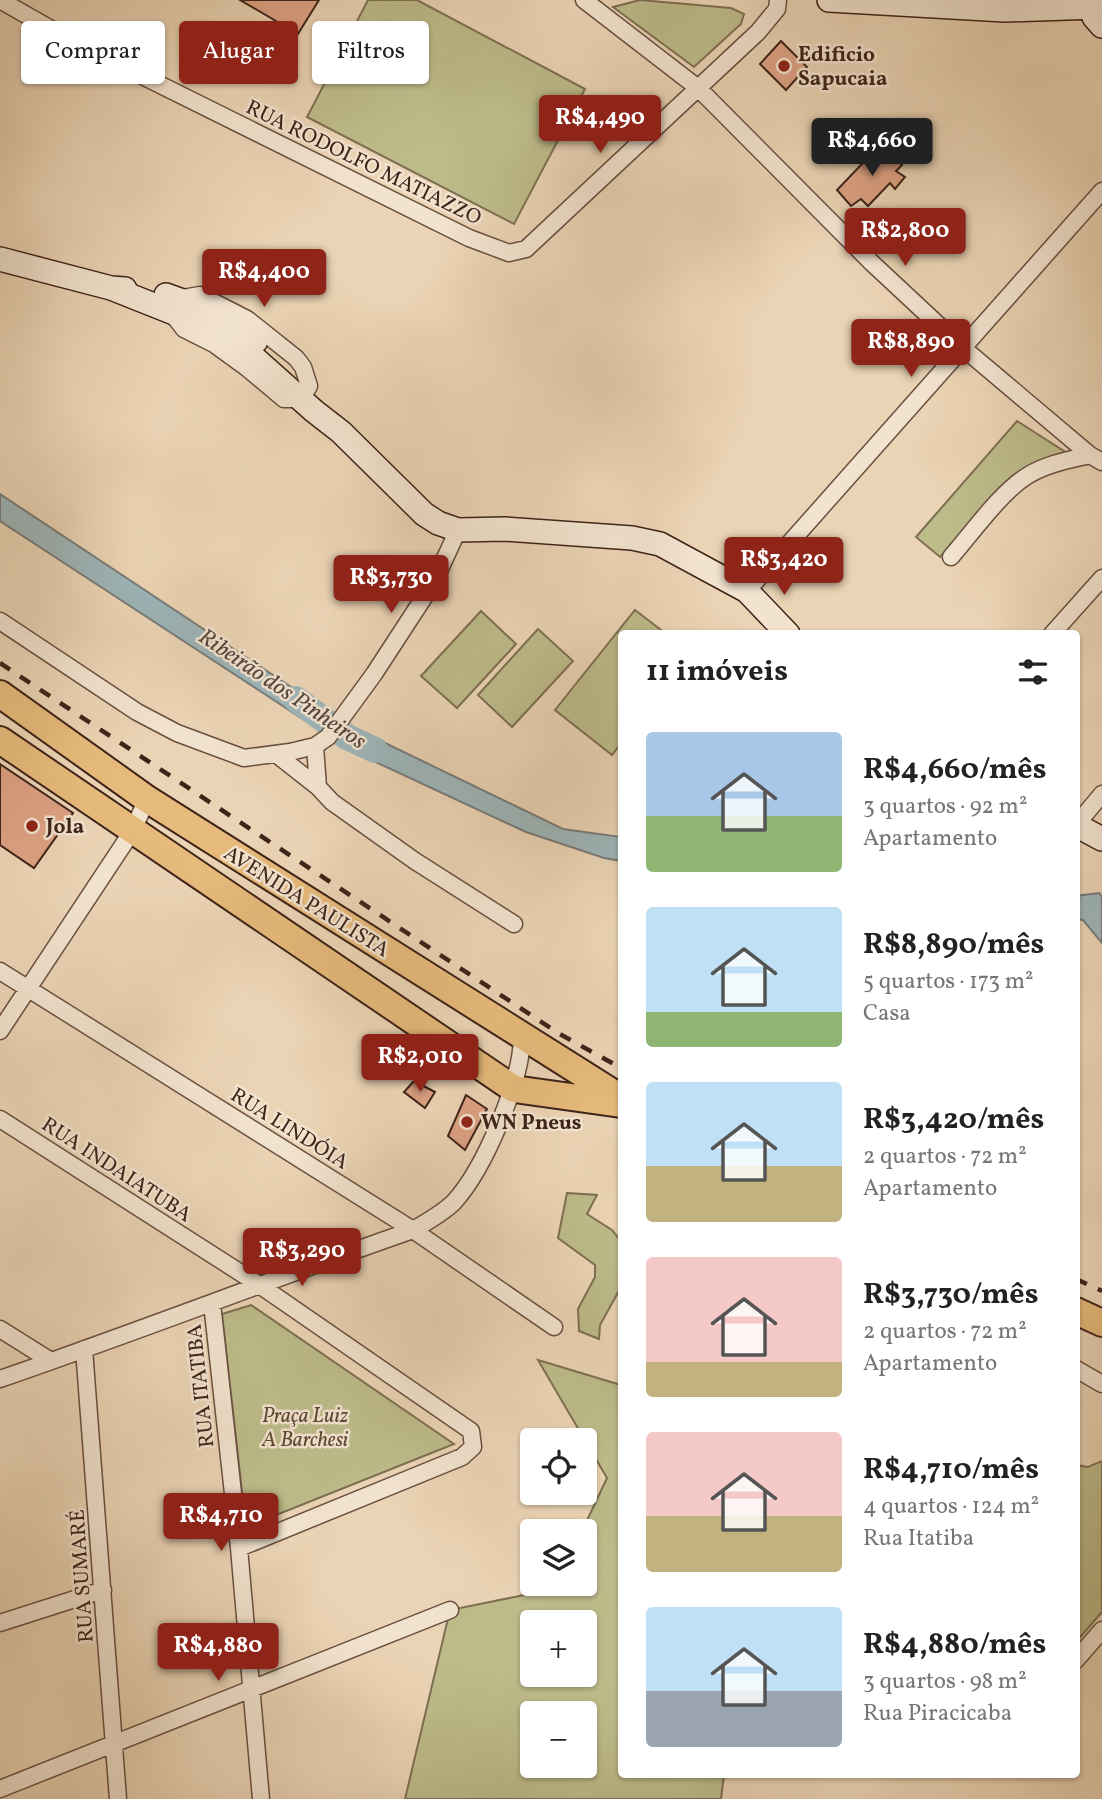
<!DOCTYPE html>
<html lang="pt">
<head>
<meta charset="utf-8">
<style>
	:root { --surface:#fff; --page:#f6f6f6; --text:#222; --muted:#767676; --accent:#8f2418 }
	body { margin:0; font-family:Vollkorn,serif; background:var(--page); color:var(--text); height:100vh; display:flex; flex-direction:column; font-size:26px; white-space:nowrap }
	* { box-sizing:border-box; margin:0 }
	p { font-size:23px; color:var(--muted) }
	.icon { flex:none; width:38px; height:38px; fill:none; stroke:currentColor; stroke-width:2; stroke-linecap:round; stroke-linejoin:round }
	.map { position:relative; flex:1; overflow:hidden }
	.details { position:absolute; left:618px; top:630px; width:462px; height:1148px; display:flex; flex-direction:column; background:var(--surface); border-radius:7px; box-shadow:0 2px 5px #0004 }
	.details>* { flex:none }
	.hud { position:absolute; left:21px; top:21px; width:492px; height:63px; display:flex; gap:14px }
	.controls { position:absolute; left:520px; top:1428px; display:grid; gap:14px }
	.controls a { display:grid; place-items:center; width:77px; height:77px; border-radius:7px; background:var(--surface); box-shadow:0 2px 5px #0004; font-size:35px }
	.price { position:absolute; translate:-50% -60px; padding:0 16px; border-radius:7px; background:var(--accent); color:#fff; font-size:23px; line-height:46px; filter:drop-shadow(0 2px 4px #0008) }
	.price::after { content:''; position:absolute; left:50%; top:42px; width:21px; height:16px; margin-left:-10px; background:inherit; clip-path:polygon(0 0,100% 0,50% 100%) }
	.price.selected { background:#222; color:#fff }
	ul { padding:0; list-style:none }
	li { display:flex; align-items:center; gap:21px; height:175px; padding:0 28px }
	li span { display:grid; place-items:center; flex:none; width:196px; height:140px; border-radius:7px; color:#555 }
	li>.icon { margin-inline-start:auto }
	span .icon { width:84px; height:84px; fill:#fffc; stroke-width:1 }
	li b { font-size:30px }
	h2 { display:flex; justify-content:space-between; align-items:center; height:84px; padding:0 28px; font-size:30px }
	.pill { padding:0 24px; border-radius:7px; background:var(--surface); box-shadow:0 2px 5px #0004; font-size:24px; line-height:63px }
	.pill.selected { background:var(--accent); color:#fff }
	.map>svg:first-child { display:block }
	.green { fill:#bdbb8a; stroke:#7e6f52; stroke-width:2; fill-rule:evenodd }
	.water { fill:#9db5b9; stroke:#777b79; stroke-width:2 }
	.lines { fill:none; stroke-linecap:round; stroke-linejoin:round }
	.river { stroke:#9db5b9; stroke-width:26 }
	.building { fill:#dda284; stroke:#3e2319; stroke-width:2 }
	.minor-casing { stroke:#694f40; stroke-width:19 }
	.secondary-casing { stroke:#3e2319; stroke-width:26 }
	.primary-casing { stroke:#3e2319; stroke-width:30 }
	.minor { stroke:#f2e3cf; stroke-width:16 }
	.secondary { stroke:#f2e3cf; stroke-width:23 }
	.primary { stroke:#e6ba7a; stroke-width:26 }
	.rail { stroke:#3e2319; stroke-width:4.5; stroke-dasharray:12 12; stroke-linecap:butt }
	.poi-dot { fill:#8f2418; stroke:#f2e3cf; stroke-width:2.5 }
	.labels { text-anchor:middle; stroke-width:5; stroke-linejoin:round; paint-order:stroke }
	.poi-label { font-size:21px; font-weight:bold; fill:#3e2319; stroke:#f2e3cf; text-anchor:start }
	.street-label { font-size:21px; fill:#3e2319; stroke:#f2e3cf }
	.park-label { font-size:21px; font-style:italic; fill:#5e4935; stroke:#f2e3cf }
	.water-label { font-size:23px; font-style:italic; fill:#564841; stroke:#f2e3cf }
</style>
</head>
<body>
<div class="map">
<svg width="1102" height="1799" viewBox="0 0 1102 1799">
	<rect width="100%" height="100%" fill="#ebd4b5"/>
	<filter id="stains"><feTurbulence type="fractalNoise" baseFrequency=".00286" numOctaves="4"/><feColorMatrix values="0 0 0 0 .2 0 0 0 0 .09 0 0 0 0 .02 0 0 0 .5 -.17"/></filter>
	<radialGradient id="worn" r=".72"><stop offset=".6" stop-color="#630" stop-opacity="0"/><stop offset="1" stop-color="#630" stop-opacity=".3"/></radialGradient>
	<path class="green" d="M368 0H417L585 89 514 224 307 117Z
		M640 0 731 8 744 14 741 24 694 67 613 7Z
		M1017 421 1067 453 1023 469 940 557 916 537Z
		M635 610 665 633 621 634V743L612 755 555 710Z
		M481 611 516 644 457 708 421 676Z
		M538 629 573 661 512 727 478 695Z
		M567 1193 597 1195 587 1214 612 1230 621 1241V1287L600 1325 599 1339 579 1331 578 1309 595 1277V1265L558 1238Z
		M251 1305 454 1444 246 1527 222 1314Z
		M538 1360 621 1385V1774L724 1775 721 1799H405L450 1610 554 1589 557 1584H584V1531H582L607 1478ZM532 1622H584V1675H532ZM532 1713H584V1766H532Z
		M1102 1461V1612L1076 1642V1465L1088 1467Z"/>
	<path class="water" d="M0 494 333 715 315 727 0 521Z
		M350 726 563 829 621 837V861L604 858 526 832 339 745Z
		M1099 893 1102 897V943L1083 920 1076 919V896Z"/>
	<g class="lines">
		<path class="river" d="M296 699 347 737 375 750"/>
	</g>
	<path class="building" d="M240 0H319L298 34Z
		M781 41 807 67 786 90 760 64Z
		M879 146 902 165 896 171 905 177 895 189 890 183 868 206 861 199 851 206 837 190Z
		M0 764 73 813 34 868 0 845Z
		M414 1081 435 1092 425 1108 404 1092Z
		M466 1095 487 1109 465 1150 448 1136Z"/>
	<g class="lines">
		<g class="minor-casing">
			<path id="minor" d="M0 0 72 41 469 238 509 253 526 249 758 32 777 9 778 0
				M584 0 698 88 872 263 962 347 1090 455 1102 462
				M200 295 247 319 296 358 303 367 309 386 301 399H284L247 368 214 344 184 329 170 311 177 299Z
				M951 557C972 533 1001 492 1027 476 1046 464 1069 460 1090 455
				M747 591 1102 191
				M0 621 137 712 177 733 244 758 290 752 315 746 328 737 374 674 434 582 458 530
				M1052 634 1102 578
				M315 746 318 787 332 802 415 861 514 924
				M276 754 318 787
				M1076 825 1102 794
				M0 971 413 1230 554 1327
				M0 1031 133 830 147 799
				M0 1119 258 1284 471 1431 473 1447 462 1457 239 1548
				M212 1303 239 1548 261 1799
				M0 1329 51 1361
				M84 1349 118 1799
				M1076 1369 1102 1384
				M0 1379C139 1331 275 1278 413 1230 427 1222 443 1213 454 1202 484 1169 522 1081 522 1036
				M0 1623 103 1590
				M1076 1660 1102 1630
				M0 1789 450 1610"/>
		</g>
		<g class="secondary-casing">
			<path id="secondary" d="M829 0 1005 10 1097 7
				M1102 4 1097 7 1094 17 1102 26
				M0 259 111 288 125 289
				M111 288 184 317 242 347 314 411 341 432 424 514 438 523 458 530 505 529 632 538 660 544 747 591 788 634
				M166 295 213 312 256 341
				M1076 825 1102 839"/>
		</g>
		<g class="primary-casing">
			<path id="primary" d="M0 694 147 799 621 1098
				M0 740 514 1089 621 1104
				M1076 1311 1102 1323"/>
		</g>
		<use href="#minor" class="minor"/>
		<use href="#secondary" class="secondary"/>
		<use href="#primary" class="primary"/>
		<path class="rail" d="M0 663 558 1033 621 1068
			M1076 1279 1102 1291"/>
	</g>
	<g class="poi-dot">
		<circle cx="784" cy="66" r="7"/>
		<circle cx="32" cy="826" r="7"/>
		<circle cx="467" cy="1122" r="7"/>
	</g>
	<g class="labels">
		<g class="poi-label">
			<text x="798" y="61">Edificio<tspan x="798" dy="24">Sapucaia</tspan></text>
			<text x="46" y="833">Jola</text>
			<text x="481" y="1129">WN Pneus</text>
		</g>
		<g class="street-label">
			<text transform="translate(364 162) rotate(26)" y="7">RUA RODOLFO MATIAZZO</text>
			<text transform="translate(307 901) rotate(32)" y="7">AVENIDA PAULISTA</text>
			<text transform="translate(290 1128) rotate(32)" y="7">RUA LINDÓIA</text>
			<text transform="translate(117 1169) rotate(33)" y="7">RUA INDAIATUBA</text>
			<text transform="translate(200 1386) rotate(-96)" y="7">RUA ITATIBA</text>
			<text transform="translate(81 1576) rotate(-94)" y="7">RUA SUMARÉ</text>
		</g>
		<g class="park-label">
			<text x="305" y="1422">Praça Luiz<tspan x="305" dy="24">A Barchesi</tspan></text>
		</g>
		<g class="water-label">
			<text transform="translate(283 688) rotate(34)" y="8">Ribeirão dos Pinheiros</text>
		</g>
	</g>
	<rect width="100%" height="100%" filter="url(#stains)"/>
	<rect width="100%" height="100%" fill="url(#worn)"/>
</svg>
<div class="controls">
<a><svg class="icon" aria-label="locate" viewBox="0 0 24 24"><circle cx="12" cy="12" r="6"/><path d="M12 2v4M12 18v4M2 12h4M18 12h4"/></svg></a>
<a><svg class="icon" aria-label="layers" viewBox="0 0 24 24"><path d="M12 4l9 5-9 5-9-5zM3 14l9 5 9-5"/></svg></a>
<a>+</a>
<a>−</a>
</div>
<b class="price" style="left:600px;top:155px">R$4,490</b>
<b class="price selected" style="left:872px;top:178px">R$4,660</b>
<b class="price" style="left:905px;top:268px">R$2,800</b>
<b class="price" style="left:264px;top:309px">R$4,400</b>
<b class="price" style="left:911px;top:379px">R$8,890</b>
<b class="price" style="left:784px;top:597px">R$3,420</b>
<b class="price" style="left:391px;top:615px">R$3,730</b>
<b class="price" style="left:420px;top:1094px">R$2,010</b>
<b class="price" style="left:302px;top:1288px">R$3,290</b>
<b class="price" style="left:221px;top:1553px">R$4,710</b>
<b class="price" style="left:218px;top:1683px">R$4,880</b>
<div class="hud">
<a class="pill">Comprar</a>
<a class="pill selected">Alugar</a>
<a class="pill">Filtros</a>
</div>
<section class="details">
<h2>11 imóveis<svg class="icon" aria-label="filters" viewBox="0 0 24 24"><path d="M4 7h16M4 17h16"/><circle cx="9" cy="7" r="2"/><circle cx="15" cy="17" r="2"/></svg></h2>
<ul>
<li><span style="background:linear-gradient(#a9c7e8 60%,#8fb573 0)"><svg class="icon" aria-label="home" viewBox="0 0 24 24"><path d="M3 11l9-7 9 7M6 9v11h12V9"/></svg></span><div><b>R$4,660/mês</b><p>3 quartos · 92 m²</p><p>Apartamento</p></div></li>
<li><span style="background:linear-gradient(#bfe0f5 75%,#8fb573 0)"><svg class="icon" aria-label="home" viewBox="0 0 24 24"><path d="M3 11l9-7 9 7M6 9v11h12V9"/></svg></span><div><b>R$8,890/mês</b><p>5 quartos · 173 m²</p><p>Casa</p></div></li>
<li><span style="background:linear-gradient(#bfe0f5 60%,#c2b280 0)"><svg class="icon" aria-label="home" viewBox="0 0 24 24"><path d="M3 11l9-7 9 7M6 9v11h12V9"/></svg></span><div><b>R$3,420/mês</b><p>2 quartos · 72 m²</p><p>Apartamento</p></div></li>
<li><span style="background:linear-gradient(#f6c9c9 75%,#c2b280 0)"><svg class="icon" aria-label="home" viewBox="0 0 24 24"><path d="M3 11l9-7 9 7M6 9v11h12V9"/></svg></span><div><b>R$3,730/mês</b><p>2 quartos · 72 m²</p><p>Apartamento</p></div></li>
<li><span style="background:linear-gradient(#f6c9c9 60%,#c2b280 0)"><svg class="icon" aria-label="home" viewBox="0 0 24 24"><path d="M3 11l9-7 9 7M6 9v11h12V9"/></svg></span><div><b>R$4,710/mês</b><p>4 quartos · 124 m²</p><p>Rua Itatiba</p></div></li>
<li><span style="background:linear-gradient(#bfe0f5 60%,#9aa5b1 0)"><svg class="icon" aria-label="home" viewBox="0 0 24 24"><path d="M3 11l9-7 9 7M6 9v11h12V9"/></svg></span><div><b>R$4,880/mês</b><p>3 quartos · 98 m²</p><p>Rua Piracicaba</p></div></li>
</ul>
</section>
</div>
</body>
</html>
